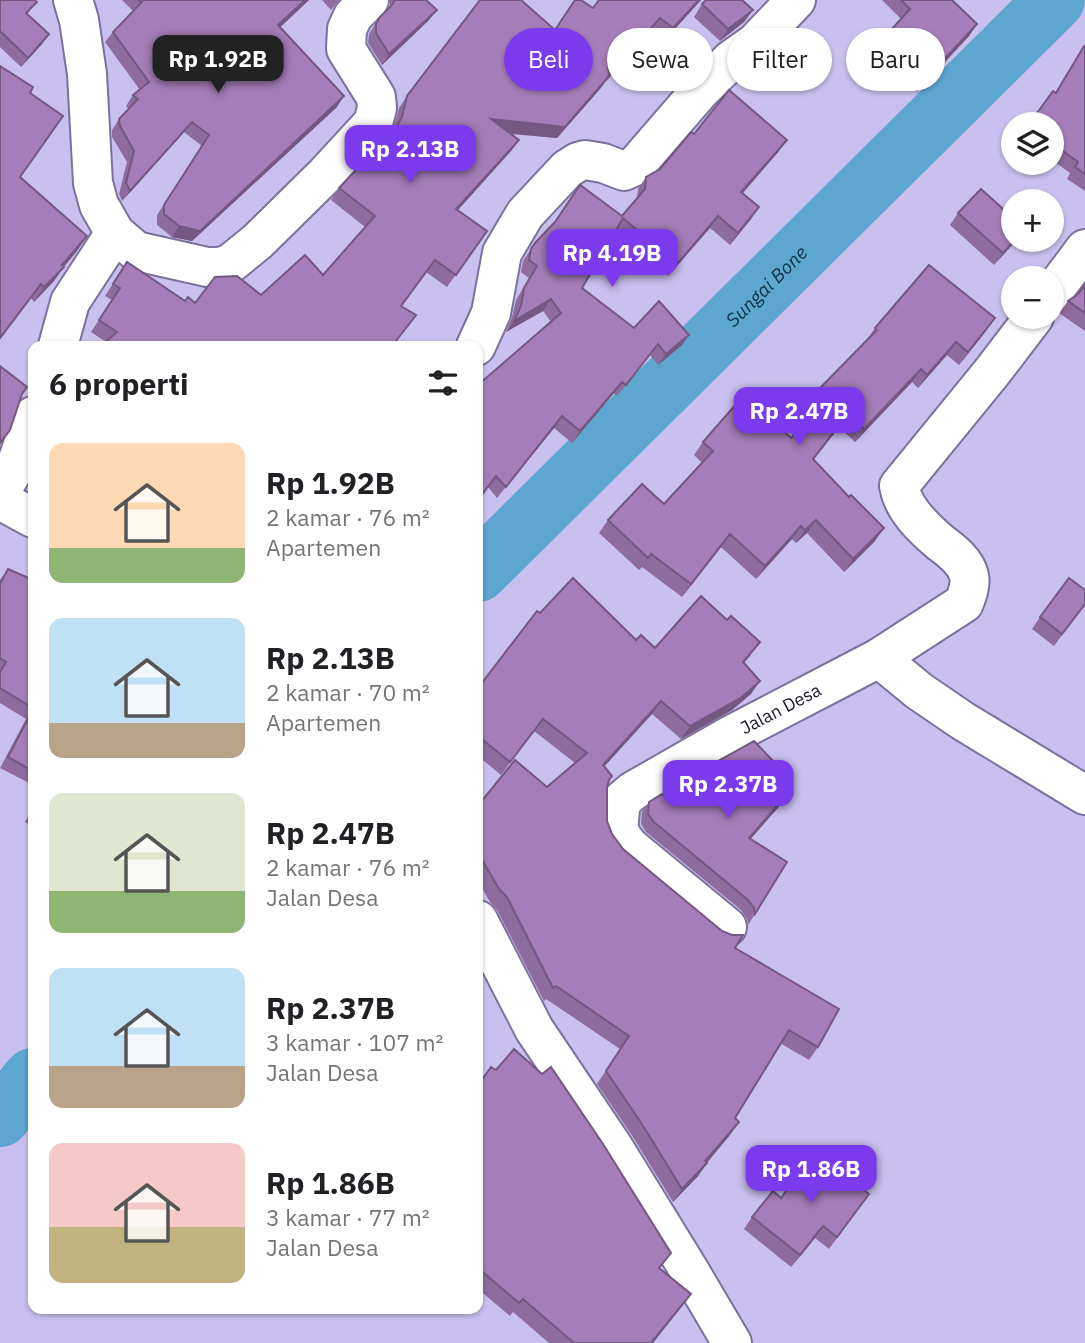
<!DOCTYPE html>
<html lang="id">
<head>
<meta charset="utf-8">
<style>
	:root { --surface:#fff; --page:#f2f2f2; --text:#202124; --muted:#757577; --accent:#7c3aed }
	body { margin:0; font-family:"IBM Plex Sans",sans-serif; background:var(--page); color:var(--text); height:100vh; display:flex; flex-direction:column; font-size:26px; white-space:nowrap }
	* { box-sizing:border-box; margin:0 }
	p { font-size:23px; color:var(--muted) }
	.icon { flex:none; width:38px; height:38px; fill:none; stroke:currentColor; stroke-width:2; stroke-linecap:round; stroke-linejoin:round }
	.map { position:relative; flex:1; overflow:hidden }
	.side { position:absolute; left:28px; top:341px; width:455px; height:973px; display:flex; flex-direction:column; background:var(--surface); border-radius:14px; box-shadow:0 2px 5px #0004 }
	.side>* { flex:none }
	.hud { position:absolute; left:504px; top:28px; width:476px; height:63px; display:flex; gap:14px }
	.tools { position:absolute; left:1001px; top:112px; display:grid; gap:14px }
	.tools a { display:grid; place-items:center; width:63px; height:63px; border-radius:50%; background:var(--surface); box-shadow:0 2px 5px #0004; font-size:35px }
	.price { position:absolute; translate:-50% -60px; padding:0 16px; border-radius:14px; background:var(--accent); color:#fff; font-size:23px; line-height:46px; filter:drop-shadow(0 2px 4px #0008) }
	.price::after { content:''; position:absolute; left:50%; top:42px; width:21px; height:16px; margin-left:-10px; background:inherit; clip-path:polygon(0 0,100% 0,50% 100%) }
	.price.active { background:#222; color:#fff }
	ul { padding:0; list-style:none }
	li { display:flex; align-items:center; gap:21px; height:175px; padding:0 21px }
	li span { display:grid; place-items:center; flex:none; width:196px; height:140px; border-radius:14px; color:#555 }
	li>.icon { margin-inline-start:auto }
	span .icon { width:84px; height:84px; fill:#fffc; stroke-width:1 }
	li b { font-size:30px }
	h2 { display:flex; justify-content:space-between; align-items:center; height:84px; padding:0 21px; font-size:30px }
	.chip { padding:0 24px; border-radius:32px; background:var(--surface); box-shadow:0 2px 5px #0004; font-size:24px; line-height:63px }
	.chip.active { background:var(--accent); color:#fff }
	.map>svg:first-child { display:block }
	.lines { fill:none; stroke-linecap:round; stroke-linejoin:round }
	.river { stroke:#5ca6cf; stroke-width:60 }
	.minor-casing { stroke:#7b719c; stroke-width:42 }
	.minor { stroke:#fff; stroke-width:38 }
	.wall { fill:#8e6c9e }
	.shaded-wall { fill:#745881 }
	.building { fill:#a57db8; stroke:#745881; stroke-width:2 }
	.labels { text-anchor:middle; stroke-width:6; stroke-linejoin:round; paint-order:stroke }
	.street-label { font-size:18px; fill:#1b1727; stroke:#e9e5fd }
	.water-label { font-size:19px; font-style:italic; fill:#103243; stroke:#e9e5fd }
</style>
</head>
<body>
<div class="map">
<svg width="1085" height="1343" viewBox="0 0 1085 1343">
	<rect width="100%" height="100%" fill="#cac0ef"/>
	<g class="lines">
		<g class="river">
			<path id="s1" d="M478 572 1055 0"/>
			<path d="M0 1117 33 1078"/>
		</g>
		<g class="minor-casing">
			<g id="minor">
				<path d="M73 0 79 20 87 74 93 183 99 205 115 233 136 251 207 267H221L231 263 258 241 326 174 373 123 377 108 376 97 346 49 347 29 353 16 369 0"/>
				<path d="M1052 293 1085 249"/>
				<path d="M58 346 70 302 115 233"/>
				<path d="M476 346 491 313 502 253 525 214 567 169 578 162 585 160 603 163 624 171 635 166 699 92 731 60 755 43 796 0"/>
				<path d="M0 493 16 465 33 416"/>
				<path d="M0 500 33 518"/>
				<path d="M879 658 919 691 963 721 1085 795"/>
				<path d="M478 920 534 1029 612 1145 689 1270 732 1343"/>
				<path id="s2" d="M727 927 631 848C612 827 621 825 620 802L633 791 731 735 879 658 964 603C967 595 971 585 969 576 966 562 952 551 941 543 923 528 903 509 899 486L992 372 1034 317"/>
			</g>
		</g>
		<use href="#minor" class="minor"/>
	</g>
	<path class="wall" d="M0 0 30 11 27 14 49 34 42 44 21 67 0 47Z
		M122 0H309L280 27 337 107 192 241 172 237 157 225V215L202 146 184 132 122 201 119 194 127 162 112 137V130L119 119 129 109 126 106 133 95 140 90 105 42 113 32 133 11Z
		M322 0H339L331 10Z
		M390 0H426L429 20 382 65 368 43 369 34 379 18 390 6Z
		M599 0H701L665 40 651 29 557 138 511 134 519 140 511 151 458 210 487 231 447 287 426 272 401 306 416 315 408 327 106 342 91 332 112 300 105 296 127 262 185 301 195 303 261 295 323 275 365 227 331 200 339 188 393 131 399 108 407 96 555 30 593 8Z
		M882 0H952L977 24 969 36 917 92 874 51 882 40 901 19Z
		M702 4 753 10 744 22 720 41 694 17Z
		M1084 46 1085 47V191L1067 179 1070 173 1052 160V124L1055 93Z
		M0 66 30 93 20 177 77 251 64 266 54 281 34 302 31 298 0 339Z
		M694 134 779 151 743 193 751 219 730 245 710 228 668 276 615 231 582 288 634 328 689 335 681 346 658 365 650 355 617 396 614 393 572 443 554 428 497 498 488 487 551 322 543 311 506 332 512 317 516 300 529 278 521 272 523 261 535 243 622 216 637 198 638 189 646 177 660 169Z
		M958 213 1013 240 994 265 950 225Z
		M1085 285V331L1059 313 1068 301 1078 294Z
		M875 328 986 331 959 365 947 355 918 388 912 382 855 442 839 427 814 459 875 541 844 572 807 533 796 543 792 539 756 579 721 547 682 597 642 567 639 570 599 533 608 520 664 504 702 463 694 455 703 442 791 438 817 405 812 400 821 387 866 341Z
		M8 569 33 580V785L0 768 26 719 0 703V580Z
		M1085 604 1054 646 1032 629 1040 617Z
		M540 613 636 640 655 648 751 655 744 663 751 694 732 710 681 739 652 714 604 766 609 780 607 788V821L612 834 623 849 735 948 818 1047 809 1060 780 1043 735 1118 730 1135 707 1163 698 1176 673 1202 631 1134 597 1084 620 1049 546 999 544 1001 497 910 490 902 478 881V804L547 787 575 763 534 731 501 775 478 756V688Z
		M778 766 772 774 790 791 783 802 750 839 755 914 748 925 747 919 741 910 646 832 641 824 642 812 649 802 669 799Z
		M33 806V827L25 822Z
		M478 1085 660 1269 681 1307 653 1343H549L513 1312 510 1316 478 1289Z
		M869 1194 829 1249 815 1238 791 1267 744 1229 752 1217 781 1198Z"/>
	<path class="shaded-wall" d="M305 0H309L271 36 278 25Z
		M699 0H701L665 40 673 28Z
		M437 10 429 20 382 65 389 54Z
		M753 10 744 22 720 41 728 29Z
		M660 18 651 29 606 82 614 70Z
		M977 24 969 36 917 92 925 80Z
		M49 34 42 44 21 67 28 58Z
		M609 76 601 88 557 138 483 131 491 119Z
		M344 96 337 107 192 241 172 237 179 226Z
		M192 122 184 132 122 201 130 191Z
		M519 140 511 151 448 221 456 209Z
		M787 140 779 151 733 204 741 192Z
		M759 207 751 219 730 245 738 233Z
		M718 216 710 228 668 276 677 264Z
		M87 236 77 251 62 269 64 267 54 281 34 302 44 287Z
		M1015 240H1017L994 265 1003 253Z
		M551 299 543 311 506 332 514 321Z
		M995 318 986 331 959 365 968 352Z
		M689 335 681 346 658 365 666 354Z
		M956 342 947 355 918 388 927 375Z
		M921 369 912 382 855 442 864 429Z
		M622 382 614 393 572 443 580 431Z
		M848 414 839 427 804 472 813 459Z
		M562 416 554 428 497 498 506 487Z
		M816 520 807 533 796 543 805 530Z
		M801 526 792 539 756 579 765 566Z
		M884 528 875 541 844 572 853 559Z
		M730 534 721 547 682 597 691 584Z
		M760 681 751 694 732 710 681 739 690 726Z
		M661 701 652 714 594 778 603 765Z
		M790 791 783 802 742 849 749 838Z
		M739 1122 730 1135 701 1169 707 1163 698 1176 673 1202 682 1189Z
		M823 1226 815 1238 791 1267 800 1255Z
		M691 1294 681 1307 653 1343H651Z"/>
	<path class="building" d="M0 0H35L37 2 26 13 49 34 28 58 0 31Z
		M139 0H305L278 25 344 96 200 231 179 226 164 214V205L209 135 192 122 130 191 126 183 134 151 120 126 119 119 138 99 133 95 149 82 113 32 142 2Z
		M395 0H426L437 10 389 54 376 33V24L379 18 392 5Z
		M480 0H521L555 30 575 0H581L593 8 599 0H699L673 28 660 18 614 70 608 64 609 76 565 127 491 119 519 140 456 209 487 231 456 275 435 260 401 306 416 315 392 346H101L117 332 99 320 120 288 113 284 127 262 185 301 188 297 195 303 215 277 237 276 261 295 305 255 323 275 375 216 339 188 397 126 402 117 407 96Z
		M706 0H742L753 10 728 29 702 4Z
		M901 0H952L977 24 925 80 882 40 910 9Z
		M1084 46 1085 47V174L1075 167 1078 162 1052 143V124H1029L1053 91 1056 93Z
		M0 66 33 87 30 93 63 116 20 177 87 236 62 265 64 267 44 287 41 284 0 338Z
		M729 90 787 140 741 192 759 207 738 233 718 216 677 264 623 218 582 288 634 328 659 301 689 335 666 354 658 344 626 385 622 382 580 431 562 416 506 487 496 476 478 500V385L561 313 551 299 514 321 521 306 524 288 537 266 529 260 531 249 535 243 555 222 580 185 622 216 645 189 646 177 660 169 691 132 694 134Z
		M981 189 1013 218V240H1015L1003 253 958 213Z
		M929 265 995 318 968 352 956 342 927 375 921 369 864 429 848 414 813 459 849 497 851 495 884 528 853 559 816 520 805 530 801 526 765 566 730 534 691 584 651 554 648 558 608 520 642 484 664 504 713 451 703 442 744 395 791 438 827 393 821 387 877 330 875 328Z
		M1085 285V313L1068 301 1078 294Z
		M0 366 27 387 22 394 10 430 0 443Z
		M8 569 33 580V708L0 688V672L6 662 0 658V584Z
		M573 578 636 640 641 635 655 648 701 596 727 620 731 616 760 642 743 662 760 681 742 697 690 726 661 701 603 765 612 776 609 780 607 788V821L612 834 623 849 722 931 732 935H743L735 948 839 1009 818 1047 789 1030 735 1118 739 1122 705 1161 707 1163 682 1189 640 1121 606 1071 629 1036 556 986 553 988 507 897 499 889 478 853V804L485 797 515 760 547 787 587 753 543 719 510 762 478 736V688L537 611 540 613Z
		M1069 578 1085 590V604L1062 634 1040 617Z
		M33 709V771L8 757Z
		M754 741 778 766 771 773 790 791 749 838 787 862 755 914 754 908 748 900 654 822 648 814 649 802 662 794 669 799 711 765Z
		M514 1049 542 1074 551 1067 603 1144 671 1253 659 1268 691 1294 651 1343H574L523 1299 519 1303 478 1268V1085L491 1067 496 1070Z
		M814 1153 869 1194 837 1237 823 1226 800 1255 752 1217 773 1191 781 1198Z"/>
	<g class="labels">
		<g class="street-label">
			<text dy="6" stroke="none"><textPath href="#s2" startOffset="360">Jalan Desa</textPath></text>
		</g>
		<g class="water-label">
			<text dy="7" stroke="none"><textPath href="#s1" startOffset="406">Sungai Bone</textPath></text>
		</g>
	</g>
</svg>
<div class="tools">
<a><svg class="icon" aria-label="layers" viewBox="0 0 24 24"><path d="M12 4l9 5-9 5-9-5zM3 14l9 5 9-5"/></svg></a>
<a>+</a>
<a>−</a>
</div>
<b class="price active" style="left:218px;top:95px">Rp 1.92B</b>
<b class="price" style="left:410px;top:185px">Rp 2.13B</b>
<b class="price" style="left:612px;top:289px">Rp 4.19B</b>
<b class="price" style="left:799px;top:447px">Rp 2.47B</b>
<b class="price" style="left:728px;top:820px">Rp 2.37B</b>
<b class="price" style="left:811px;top:1205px">Rp 1.86B</b>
<div class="hud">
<a class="chip active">Beli</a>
<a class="chip">Sewa</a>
<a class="chip">Filter</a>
<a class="chip">Baru</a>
</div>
<section class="side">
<h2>6 properti<svg class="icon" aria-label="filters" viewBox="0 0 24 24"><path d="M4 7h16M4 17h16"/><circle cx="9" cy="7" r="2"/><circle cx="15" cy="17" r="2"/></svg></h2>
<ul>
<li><span style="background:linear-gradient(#ffd9b3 75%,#8fb573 0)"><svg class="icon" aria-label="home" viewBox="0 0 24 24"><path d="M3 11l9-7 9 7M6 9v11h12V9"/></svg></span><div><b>Rp 1.92B</b><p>2 kamar · 76 m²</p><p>Apartemen</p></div></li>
<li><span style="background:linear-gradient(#bfe0f5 75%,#b9a48a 0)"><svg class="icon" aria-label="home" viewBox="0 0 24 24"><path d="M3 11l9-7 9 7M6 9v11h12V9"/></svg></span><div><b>Rp 2.13B</b><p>2 kamar · 70 m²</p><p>Apartemen</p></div></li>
<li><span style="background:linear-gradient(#dfe7d0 70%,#8fb573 0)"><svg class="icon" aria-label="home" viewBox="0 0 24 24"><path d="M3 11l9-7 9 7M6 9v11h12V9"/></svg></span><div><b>Rp 2.47B</b><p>2 kamar · 76 m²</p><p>Jalan Desa</p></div></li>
<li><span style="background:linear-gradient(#bfe0f5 70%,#b9a48a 0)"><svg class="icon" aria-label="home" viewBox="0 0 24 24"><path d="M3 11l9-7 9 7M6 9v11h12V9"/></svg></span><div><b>Rp 2.37B</b><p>3 kamar · 107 m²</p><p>Jalan Desa</p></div></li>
<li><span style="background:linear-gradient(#f6c9c9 60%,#c2b280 0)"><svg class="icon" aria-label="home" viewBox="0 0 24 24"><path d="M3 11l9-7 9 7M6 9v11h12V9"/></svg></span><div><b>Rp 1.86B</b><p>3 kamar · 77 m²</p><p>Jalan Desa</p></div></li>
</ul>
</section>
</div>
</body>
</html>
